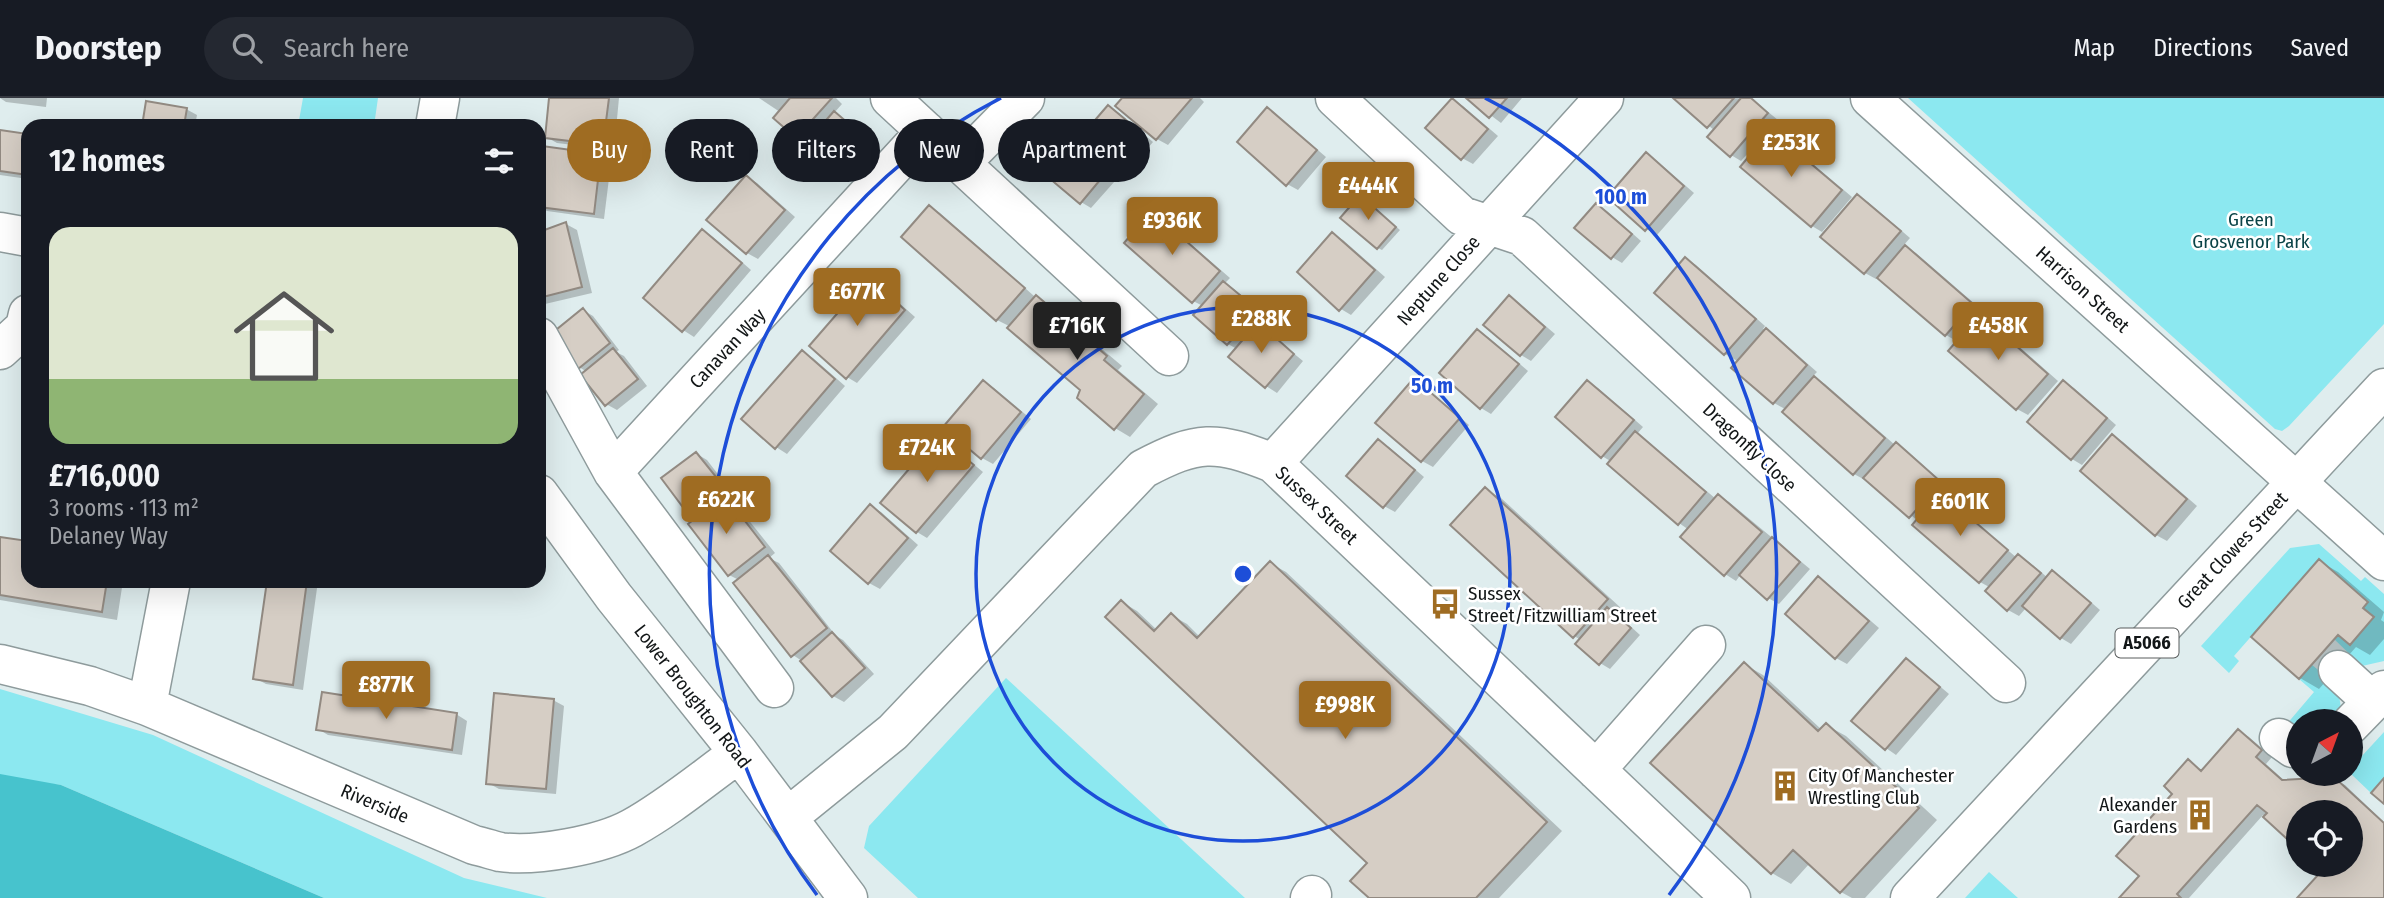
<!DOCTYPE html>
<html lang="en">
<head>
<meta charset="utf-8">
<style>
	:root { --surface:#171b24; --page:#242831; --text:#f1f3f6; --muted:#9ea1a6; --line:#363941; --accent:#9f6c22 }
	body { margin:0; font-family:"Fira Sans Condensed",sans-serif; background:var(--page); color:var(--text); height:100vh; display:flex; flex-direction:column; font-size:26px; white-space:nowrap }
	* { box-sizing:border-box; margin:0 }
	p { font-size:23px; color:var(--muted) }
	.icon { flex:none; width:38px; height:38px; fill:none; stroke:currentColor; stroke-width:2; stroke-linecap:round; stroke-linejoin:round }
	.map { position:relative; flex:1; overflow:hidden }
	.sheet { position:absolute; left:21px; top:21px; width:525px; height:469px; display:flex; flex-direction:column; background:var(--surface); border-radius:21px; box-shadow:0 7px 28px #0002 }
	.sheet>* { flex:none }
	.guide { position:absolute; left:567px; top:21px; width:665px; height:63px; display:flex; gap:14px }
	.needle { width:46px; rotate:41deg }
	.controls { position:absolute; left:2286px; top:611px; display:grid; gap:14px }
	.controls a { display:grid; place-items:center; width:77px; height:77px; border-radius:50%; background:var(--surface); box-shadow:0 7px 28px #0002; font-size:35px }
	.price { position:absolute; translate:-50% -60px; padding:0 16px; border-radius:7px; background:var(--accent); color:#fff; font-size:23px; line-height:46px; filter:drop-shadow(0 2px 4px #0008) }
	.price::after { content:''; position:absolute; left:50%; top:42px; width:21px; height:16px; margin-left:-10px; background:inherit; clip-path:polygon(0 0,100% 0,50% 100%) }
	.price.active { background:#222; color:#fff }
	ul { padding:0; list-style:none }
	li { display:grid; align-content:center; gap:14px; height:371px; padding:0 28px }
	li span { display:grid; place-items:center; height:217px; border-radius:21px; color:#555 }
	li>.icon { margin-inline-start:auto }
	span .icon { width:126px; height:126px; fill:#fffc; stroke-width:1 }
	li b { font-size:30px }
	h2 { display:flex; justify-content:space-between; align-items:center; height:84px; padding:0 28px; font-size:30px }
	.pill { padding:0 24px; border-radius:32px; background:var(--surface); box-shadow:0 7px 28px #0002; font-size:24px; line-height:63px }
	.pill.active { background:var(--accent); color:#fff }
	header { display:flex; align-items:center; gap:42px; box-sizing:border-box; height:98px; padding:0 35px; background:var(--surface); border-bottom:2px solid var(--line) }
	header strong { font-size:33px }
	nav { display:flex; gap:38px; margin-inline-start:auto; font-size:24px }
	.search { width:490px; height:63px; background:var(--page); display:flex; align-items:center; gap:18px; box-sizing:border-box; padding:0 24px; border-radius:38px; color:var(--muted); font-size:26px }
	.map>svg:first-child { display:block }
	.green { fill:#8ce8f0 }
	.water { fill:#47c3cd }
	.shadow { fill:#0003 }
	.building { fill:#d6cec5; stroke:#928a82; stroke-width:2 }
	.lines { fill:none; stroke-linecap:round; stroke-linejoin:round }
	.minor-casing { stroke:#8e9b9c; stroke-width:41 }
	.major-casing { stroke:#8e9b9c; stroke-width:41 }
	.minor { stroke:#fff; stroke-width:38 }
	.major { stroke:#fff; stroke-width:38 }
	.ring { fill:none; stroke:#1d4ed8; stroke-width:3.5 }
	.labels { text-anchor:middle; stroke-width:5; stroke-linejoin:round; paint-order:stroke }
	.shield { fill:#fff; stroke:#595c5d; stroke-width:2 }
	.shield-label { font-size:18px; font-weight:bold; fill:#121617 }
	.park-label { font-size:19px; fill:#0b4448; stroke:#fff }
	.street-label { font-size:19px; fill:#121617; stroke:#fff }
	.poi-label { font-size:19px; fill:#121617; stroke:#fff; text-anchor:start }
	.centre { fill:#1d4ed8; stroke:#fff; stroke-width:3.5 }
	.ring-label { font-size:21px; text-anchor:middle; font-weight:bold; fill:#1d4ed8; stroke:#fff; stroke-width:5; stroke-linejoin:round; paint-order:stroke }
</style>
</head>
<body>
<header>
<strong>Doorstep</strong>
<div class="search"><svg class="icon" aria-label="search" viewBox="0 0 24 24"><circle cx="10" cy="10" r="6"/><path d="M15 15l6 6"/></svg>Search here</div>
<nav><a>Map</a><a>Directions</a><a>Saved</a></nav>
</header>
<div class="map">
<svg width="2384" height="800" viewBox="0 0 2384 800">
	<rect width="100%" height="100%" fill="#dfedee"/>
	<path class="green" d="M303 0H378L374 28H298Z
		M1908 0H2384V226L2289 328 2282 333 2275 331Z
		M2319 446 2361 483 2365 479 2384 496V563L2362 568 2334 541 2338 537 2374 519 2363 510 2368 504 2319 461 2234 558 2239 563 2229 575 2201 548 2290 450Z
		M2312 567C2328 579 2352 602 2334 623H2298V635L2286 627 2314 594 2299 581Z
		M1006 580 1245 800H918L864 750 869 728Z
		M0 591 153 637 464 780 547 800H324L61 687 0 680Z
		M2384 634V680L2371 695 2350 675V671Z
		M1989 774 2018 800H1965Z"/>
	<path class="water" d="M0 676 61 687 324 800H0Z"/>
	<path class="shadow" d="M0 0H47L46 9 6 4Z
		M551 0H619L614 52 557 45 546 39Z
		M759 0H836L842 6 834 15 845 22 872 45 843 78 833 72 808 45 798 39 775 19 780 14Z
		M1124 0H1200L1204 4 1168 47 1157 41Z
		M1468 0H1522L1501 25Z
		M1676 0H1751L1778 22 1741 63 1731 57 1715 33Z
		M1452 2 1463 8 1498 38 1473 66 1462 60Z
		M1109 9 1119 15 1153 44 1125 77 1114 71Z
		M186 11 197 17 195 28H144Z
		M1267 12 1278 18 1326 59 1298 92 1287 86Z
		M0 34 28 38V81L0 77Z
		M1772 34 1782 40 1852 99 1822 134 1812 128Z
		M1069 47 1079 53 1115 83 1091 110 1081 104Z
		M543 50 600 58 611 64 604 121 547 113 539 109V83Z
		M1646 56 1657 63 1694 95 1657 137 1646 131Z
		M746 79 757 85 795 119 758 161 747 155 709 122Z
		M1857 98 1868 104 1910 140 1903 148 1916 155 1983 213 1979 217 1991 224 2058 283 2028 317 2017 311 1950 253 1958 244 1946 237 1878 178 1876 181 1865 175Z
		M1365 102 1400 132 1382 152 1378 150Z
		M1596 107 1607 113 1641 143 1622 165 1612 159Z
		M930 109 940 115 1034 198 1051 208 1122 268 1118 272 1158 306 1130 339 1115 330 1082 292 1011 229 997 222 904 139Z
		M1152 116 1163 122 1230 180 1225 185 1234 191 1267 219 1260 228 1303 263 1277 295 1266 288 1237 251 1228 246 1203 208 1193 203Z
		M566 126 577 132 592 195 545 206 539 203V136Z
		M703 133 713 139 751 172 694 239 683 232 645 200Z
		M1333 136 1343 142 1385 179 1351 217 1341 211Z
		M1685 161 1696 167 1765 228 1763 231 1776 238 1817 274 1812 279 1825 286 1895 347 1896 346 1906 352 1950 391 1944 398 2017 460 2019 458 2029 464 2048 480 2053 474 2063 480 2100 512 2071 546 2061 540 2026 510 2019 518 2008 512 1988 493 1991 490 1980 484 1915 427 1918 423 1866 380 1865 382 1854 376 1784 314 1787 312 1774 305 1734 269 1739 264 1725 256 1656 195Z
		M869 182 880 188 915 219 857 285 847 279Z
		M1509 200 1520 206 1555 236 1531 263 1521 257Z
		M583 212 593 218 619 252 616 254 624 258 647 288 617 312 606 306 587 274 579 269Z
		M1478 233 1488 239 1528 273 1491 316 1481 310Z
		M802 254 813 260 845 288 787 356 776 349Z
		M1414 283 1425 289 1469 327 1433 369 1422 363 1378 325Z
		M984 284 994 290 1031 321 993 366 982 360 945 329Z
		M1588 284 1598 290 1643 329 1637 336 1646 342 1716 401 1718 398 1729 404 1810 471 1779 506 1768 500 1741 476 1736 483 1725 476 1683 439 1689 432 1679 425 1612 364 1602 358Z
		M2063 284 2074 290 2116 327 2082 367 2072 361Z
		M2113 338 2123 344 2197 408 2167 443 2156 437Z
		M939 340 949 346 983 374 927 440 917 434Z
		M1378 343 1389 349 1424 379 1395 414 1384 408Z
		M697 356 707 362 730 392 723 398 735 405 775 455 769 460 779 465 836 538 843 542 874 576 844 604 833 598 802 563 793 557 739 482 729 477 700 418 687 411Z
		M1485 391 1501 400 1622 511 1617 516 1640 537 1610 571 1600 565 1581 542 1574 538Z
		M870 408 881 414 918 447 880 491 869 485 832 452Z
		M0 441 28 445V483H123L117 522 0 502Z
		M2319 463 2338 474 2384 514 2381 522 2384 524V541L2370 557 2356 549 2319 591 2300 580 2253 539Z
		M1270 465 1286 474 1562 733 1499 800H1371L1370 765 1122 504 1137 513 1157 532 1171 517 1187 526 1200 539Z
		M1819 481 1829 487 1879 530 1847 566 1836 560 1787 516Z
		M269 483H318L303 592 266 586 255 580Z
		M1906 562 1917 569 1949 596 1896 657 1886 650Z
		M1744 566 1763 577 1822 632 1826 627 1846 638 1937 722 1865 800H1852L1841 794 1810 765 1791 786 1772 775Z
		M553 602 564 608 556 696 499 691 488 685Z
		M456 616 467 623 462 657 328 637 318 631Z
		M2239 633 2249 639 2272 659 2266 666 2285 683 2333 681 2345 687 2384 724V800L2350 766V714H2298V749L2263 717 2189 800H2121L2141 778 2188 663 2204 674Z"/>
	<path class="building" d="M549 0H609L603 47 545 40Z
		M790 0H832L796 40 773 20Z
		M1122 0H1192L1156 42 1115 8Z
		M1452 0 1488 31 1461 62 1425 30Z
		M1466 0H1507L1489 20Z
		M1673 0H1734L1707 30Z
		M1741 0H1751L1768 15 1730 59 1707 39Z
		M146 3 187 10 184 28H142Z
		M1108 7 1144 37 1113 73 1078 42Z
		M1267 9 1317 52 1286 88 1237 44Z
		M834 13 863 38 832 74 803 49Z
		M0 32 28 36V77L0 73Z
		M1771 32 1842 92 1811 129 1740 69Z
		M1069 45 1105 76 1080 106 1043 75Z
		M542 48 601 56 594 116 539 109Z
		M1646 54 1684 88 1645 133 1607 99Z
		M746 77 785 112 746 156 706 122Z
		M1857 96 1901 133 1864 176 1820 139Z
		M1360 97 1396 129 1377 151 1340 120Z
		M1596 105 1632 136 1611 161 1574 130Z
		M929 107 1025 190 996 223 901 139Z
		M1152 113 1220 173 1192 205 1124 145Z
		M566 124 582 189 539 200V134Z
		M702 131 742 165 682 234 643 200Z
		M1332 134 1375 172 1339 213 1297 174Z
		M1905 147 1973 206 1945 238 1877 180Z
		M1685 159 1756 221 1724 257 1654 195Z
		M869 179 905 212 846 281 809 248Z
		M1223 183 1258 212 1227 247 1193 217Z
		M1036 197 1107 258 1104 262 1144 296 1114 332 1077 300 1080 292 1007 230Z
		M1509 197 1545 229 1520 258 1483 227Z
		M583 210 610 245 578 271 551 236Z
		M1980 216 2048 276 2016 312 1948 253Z
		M1258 224 1294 256 1265 290 1228 259Z
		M1766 230 1807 267 1773 306 1731 270Z
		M1477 231 1519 266 1480 311 1439 275Z
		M613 250 638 281 605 308 580 277Z
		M802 252 835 281 775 351 741 321Z
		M1814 278 1885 340 1853 377 1782 314Z
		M1414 280 1460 320 1421 364 1375 325Z
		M983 282 1021 314 981 361 943 329Z
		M1587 282 1634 322 1601 360 1555 319Z
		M2063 282 2107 320 2071 362 2027 324Z
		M1635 333 1706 394 1678 427 1607 366Z
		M2112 336 2187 401 2155 438 2080 373Z
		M938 337 974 367 916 435 880 405Z
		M1378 341 1415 372 1383 410 1346 378Z
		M1896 344 1941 384 1909 420 1863 380Z
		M696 354 721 385 685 412 661 380Z
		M1485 389 1608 501 1573 540 1450 427Z
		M1940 394 2008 452 1979 485 1912 427Z
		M1718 396 1762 434 1724 478 1680 439Z
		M725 397 765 449 728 478 688 426Z
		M870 406 908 440 868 486 830 453Z
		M0 439 28 443V483H107L102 514 0 497Z
		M1772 439 1800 464 1767 502 1739 477Z
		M2018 456 2041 475 2007 513 1985 493Z
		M768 457 827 530 791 559 733 485Z
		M2319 461 2368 504 2363 510 2374 519 2350 547 2338 537 2299 581 2251 539Z
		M1270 463 1547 724 1476 800H1369L1350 783 1367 765 1105 519 1121 502 1154 533 1171 515 1197 540Z
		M2052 472 2091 505 2060 541 2022 508Z
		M1818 478 1869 523 1835 561 1785 516Z
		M267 483H307L293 587 253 581Z
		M1607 509 1631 530 1599 567 1575 546Z
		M832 534 865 570 832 599 800 563Z
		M1906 560 1940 589 1885 652 1851 623Z
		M1744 564 1818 633 1826 625 1919 710 1840 795 1793 752 1771 776 1650 665Z
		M322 594 457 615 452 652 316 632Z
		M494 595 554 601 546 691 486 686Z
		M2238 631 2262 652 2256 659 2282 682 2334 679 2384 725V800H2297L2328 766H2350V714H2298V751L2263 719 2267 715 2257 707 2177 796 2181 800H2119L2139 778 2116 758 2172 696 2164 688 2188 661 2201 673Z
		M2384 680V706L2371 695Z"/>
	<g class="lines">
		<g class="minor-casing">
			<path id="minor" d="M890 0 1169 258
				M1335 0 1462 118 1522 138 2006 585
				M1870 0 2384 463
				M435 28 440 0
				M961 65 1025 0
				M0 134 28 139
				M539 239 613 374 774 590
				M0 252 25 229 28 216
				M1273 365 1604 0
				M613 374 926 33
				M539 396 614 499 739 655 848 800
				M0 566 90 588 147 608 474 747C483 749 492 752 500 754 536 759 601 747 632 730 670 709 704 680 739 655
				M2338 572 2373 604
				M147 608 171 483
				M2350 627 2384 592
				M2279 640 2293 650H2298
				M1596 672 1706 547
				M788 719 893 634 1143 371C1198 342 1215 342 1273 365L1731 800
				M1310 800 1312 797"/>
		</g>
		<g class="major-casing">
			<path id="major" d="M1910 800 2384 290"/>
		</g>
		<use href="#minor" class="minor"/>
		<use href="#major" class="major"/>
	</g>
	<g class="ring">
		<circle cx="1243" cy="476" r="267"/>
		<path d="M817 797A534 534 0 0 1 1001 0M1485 0A534 534 0 0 1 1669 797"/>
	</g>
	<defs>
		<g id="bus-bare" transform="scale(2.415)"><path d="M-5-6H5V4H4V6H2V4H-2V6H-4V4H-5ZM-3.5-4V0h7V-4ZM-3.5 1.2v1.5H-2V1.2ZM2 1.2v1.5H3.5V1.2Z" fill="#9f6c22" stroke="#fff" stroke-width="2.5" paint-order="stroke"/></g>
		<g id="building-bare" transform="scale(2.415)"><path d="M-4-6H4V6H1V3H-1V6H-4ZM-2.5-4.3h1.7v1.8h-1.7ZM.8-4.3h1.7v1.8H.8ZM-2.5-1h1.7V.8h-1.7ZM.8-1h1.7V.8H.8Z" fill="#9f6c22" stroke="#fff" stroke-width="2.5" paint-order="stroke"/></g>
	</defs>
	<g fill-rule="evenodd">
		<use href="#bus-bare" x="1445" y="506"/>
		<use href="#building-bare" x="1785" y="688"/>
		<use href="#building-bare" x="2200" y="717"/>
	</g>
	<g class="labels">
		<rect class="shield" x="2115.5" y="530.5" width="63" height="29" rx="5"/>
		<g class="shield-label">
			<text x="2147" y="551">A5066</text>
		</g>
		<g class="park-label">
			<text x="2251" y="128">Green<tspan x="2251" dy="22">Grosvenor Park</tspan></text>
		</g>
		<g class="street-label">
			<text transform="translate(1438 182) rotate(-48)" y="7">Neptune Close</text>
			<text transform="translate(2083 191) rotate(42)" y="7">Harrison Street</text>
			<text transform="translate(727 250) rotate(-47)" y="7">Canavan Way</text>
			<text transform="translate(1750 349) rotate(43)" y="7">Dragonfly Close</text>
			<text transform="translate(1317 407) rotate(43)" y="7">Sussex Street</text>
			<text transform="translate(2232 452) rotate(-47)" y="7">Great Clowes Street</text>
			<text transform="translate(693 598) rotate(52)" y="7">Lower Broughton Road</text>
			<text transform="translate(375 705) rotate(23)" y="7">Riverside</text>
		</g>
		<g class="poi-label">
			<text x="1468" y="502">Sussex<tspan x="1468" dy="22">Street/Fitzwilliam Street</tspan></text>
			<text x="1808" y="684">City Of Manchester<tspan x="1808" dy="22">Wrestling Club</tspan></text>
			<text x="2177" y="713" text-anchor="end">Alexander<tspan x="2177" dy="22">Gardens</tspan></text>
		</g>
	</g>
	<circle cx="1243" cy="476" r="10" class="centre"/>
	<g class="ring-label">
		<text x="1621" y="106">100 m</text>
		<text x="1432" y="295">50 m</text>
	</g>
</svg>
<div class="controls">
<a><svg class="needle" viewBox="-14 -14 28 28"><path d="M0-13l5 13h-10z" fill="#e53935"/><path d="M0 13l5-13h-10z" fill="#9ea1a6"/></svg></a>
<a><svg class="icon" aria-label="locate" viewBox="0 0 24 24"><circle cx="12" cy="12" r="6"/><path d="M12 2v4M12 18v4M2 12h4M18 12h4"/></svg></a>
</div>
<b class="price" style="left:1791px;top:81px">£253K</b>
<b class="price" style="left:1368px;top:124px">£444K</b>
<b class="price" style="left:1172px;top:159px">£936K</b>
<b class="price" style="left:857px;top:230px">£677K</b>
<b class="price" style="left:1261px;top:257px">£288K</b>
<b class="price active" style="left:1077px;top:264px">£716K</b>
<b class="price" style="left:1998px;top:264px">£458K</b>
<b class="price" style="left:927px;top:386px">£724K</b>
<b class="price" style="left:726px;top:438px">£622K</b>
<b class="price" style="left:1960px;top:440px">£601K</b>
<b class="price" style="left:386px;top:623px">£877K</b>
<b class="price" style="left:1345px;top:643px">£998K</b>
<div class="guide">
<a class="pill active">Buy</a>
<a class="pill">Rent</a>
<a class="pill">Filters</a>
<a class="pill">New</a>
<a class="pill">Apartment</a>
</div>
<section class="sheet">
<h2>12 homes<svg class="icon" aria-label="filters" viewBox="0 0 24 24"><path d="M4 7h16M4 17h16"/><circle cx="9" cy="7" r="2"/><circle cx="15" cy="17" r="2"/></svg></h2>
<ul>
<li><span style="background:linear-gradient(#dfe7d0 70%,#8fb573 0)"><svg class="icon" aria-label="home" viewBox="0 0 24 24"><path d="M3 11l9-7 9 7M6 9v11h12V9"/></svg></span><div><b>£716,000</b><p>3 rooms · 113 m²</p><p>Delaney Way</p></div></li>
</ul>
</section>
</div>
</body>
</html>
